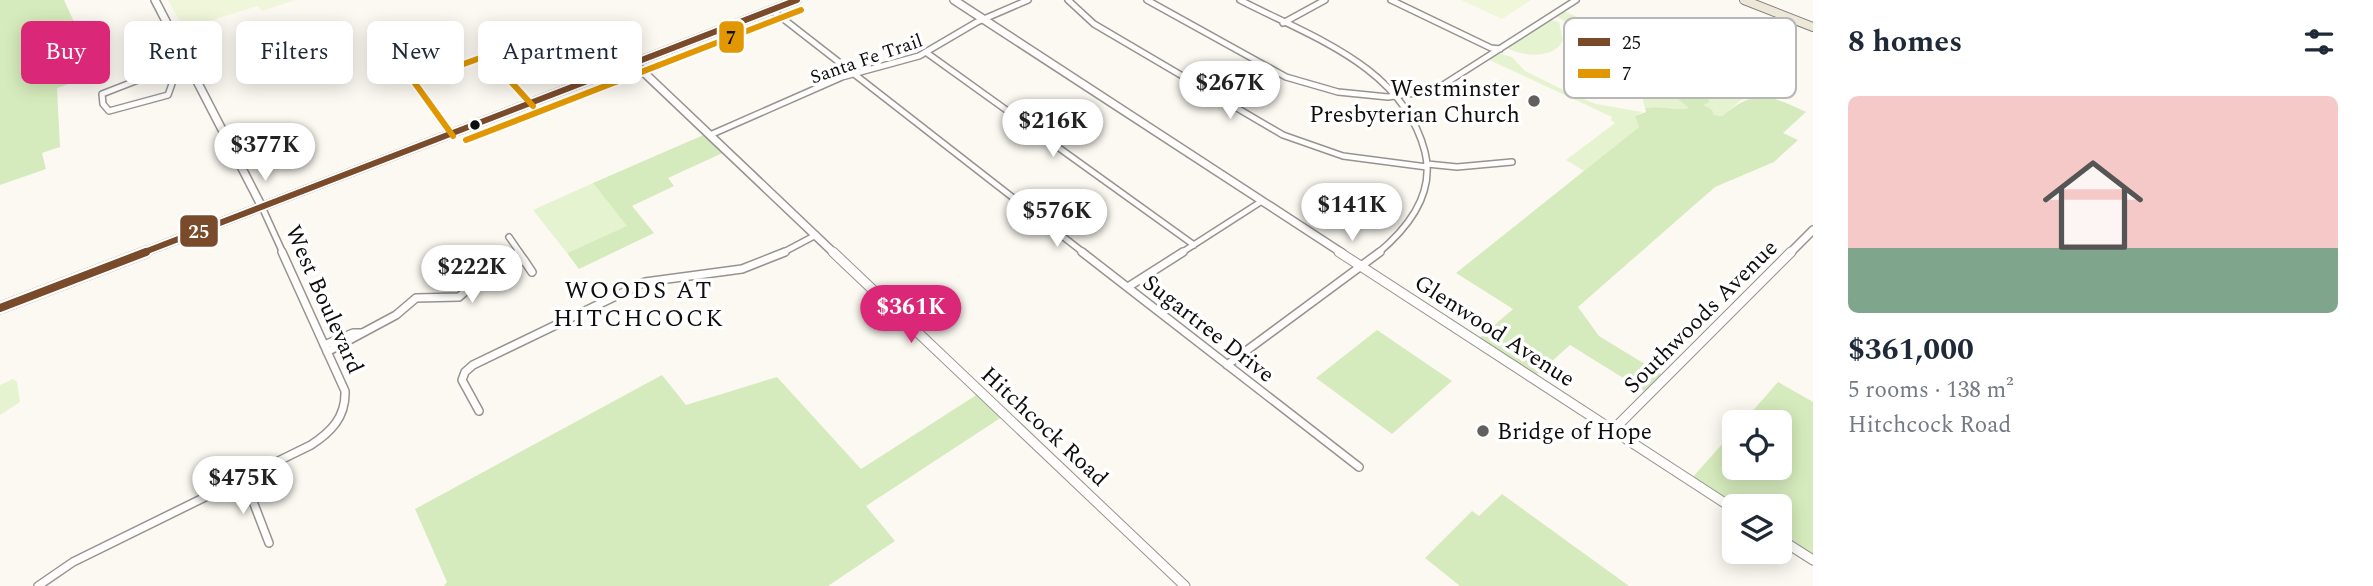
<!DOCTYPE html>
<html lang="en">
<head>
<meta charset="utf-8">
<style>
	:root { --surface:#fff; --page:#f6f6f7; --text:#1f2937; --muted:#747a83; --line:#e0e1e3; --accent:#db2777 }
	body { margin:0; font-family:Spectral,serif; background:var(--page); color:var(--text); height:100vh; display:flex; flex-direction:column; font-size:26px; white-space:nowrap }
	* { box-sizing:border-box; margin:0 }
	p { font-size:23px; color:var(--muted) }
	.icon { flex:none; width:38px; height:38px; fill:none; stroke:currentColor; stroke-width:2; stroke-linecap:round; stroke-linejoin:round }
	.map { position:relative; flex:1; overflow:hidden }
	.panel { display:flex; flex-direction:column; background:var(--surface); width:560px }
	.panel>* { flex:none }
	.banner { position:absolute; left:21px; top:21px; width:665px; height:63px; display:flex; gap:14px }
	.fabs { position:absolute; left:1722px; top:410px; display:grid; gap:14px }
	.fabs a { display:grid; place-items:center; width:70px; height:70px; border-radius:10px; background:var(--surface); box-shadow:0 4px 18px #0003; font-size:35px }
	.price { position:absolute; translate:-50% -60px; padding:0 16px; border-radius:24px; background:#fff; color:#222; font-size:23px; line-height:46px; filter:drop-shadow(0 2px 4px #0008) }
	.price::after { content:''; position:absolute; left:50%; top:42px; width:21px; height:16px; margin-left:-10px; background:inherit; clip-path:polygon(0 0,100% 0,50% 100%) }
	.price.current { background:var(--accent); color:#fff }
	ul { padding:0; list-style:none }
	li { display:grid; align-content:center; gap:14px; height:371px; padding:0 35px }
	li+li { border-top:2px solid var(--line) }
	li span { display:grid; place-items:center; height:217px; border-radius:10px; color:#555 }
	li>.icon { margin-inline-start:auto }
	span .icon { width:126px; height:126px; fill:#fffc; stroke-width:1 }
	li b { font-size:30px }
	h2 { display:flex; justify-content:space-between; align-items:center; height:84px; padding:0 35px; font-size:30px }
	.chip { padding:0 24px; border-radius:10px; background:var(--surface); box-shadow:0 4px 18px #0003; font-size:24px; line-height:63px }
	.chip.current { background:var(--accent); color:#fff }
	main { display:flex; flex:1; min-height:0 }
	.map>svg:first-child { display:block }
	.green { fill:#e6f3d0 }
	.forest { fill:#d6ebbd }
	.pitch { fill:#f0f6da }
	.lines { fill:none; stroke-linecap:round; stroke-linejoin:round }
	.minor-far1-casing { stroke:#959491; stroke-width:8 }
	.minor-casing { stroke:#959491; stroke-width:10 }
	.tertiary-far1-casing { stroke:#959491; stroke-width:10 }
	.tertiary-casing { stroke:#959491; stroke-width:11 }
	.primary-far1-casing { stroke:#82817e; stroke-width:10 }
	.primary-casing { stroke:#82817e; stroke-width:13 }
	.minor-far1 { stroke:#fffefd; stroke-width:5 }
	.minor { stroke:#fffefd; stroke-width:7 }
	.tertiary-far1 { stroke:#fffefd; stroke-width:7 }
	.tertiary { stroke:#fffefd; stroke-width:9 }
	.primary-far1 { stroke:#ede7d8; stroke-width:8 }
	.primary { stroke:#ede7d8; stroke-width:10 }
	.bus-1-far1-casing { stroke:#fff; stroke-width:10 }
	.bus-1-casing { stroke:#fff; stroke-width:13 }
	.bus-2-casing { stroke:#fff; stroke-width:10 }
	.bus-1-far1 { stroke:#7a4b2a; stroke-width:6 }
	.bus-1 { stroke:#7a4b2a; stroke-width:8 }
	.bus-2 { stroke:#e09701; stroke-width:6 }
	.poi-dot { fill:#61605e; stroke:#fff; stroke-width:2.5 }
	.bus-dot { fill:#0e0e0e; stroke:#fff; stroke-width:2.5 }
	.labels { text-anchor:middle; stroke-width:7; stroke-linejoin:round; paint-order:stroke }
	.far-street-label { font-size:19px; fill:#0e0e0e; stroke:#fff }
	.poi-label { font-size:23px; fill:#0e0e0e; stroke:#fff; text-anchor:end }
	.street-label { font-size:23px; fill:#0e0e0e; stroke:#fff }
	.neighbourhood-label { font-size:24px; letter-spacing:2px; fill:#0e0e0e; stroke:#fff }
	.key { fill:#fff; stroke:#b7b7b7; stroke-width:2 }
	.key-label { font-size:19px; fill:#0e0e0e }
	.line-badge { stroke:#fff; stroke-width:2.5 }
	.badge-label { font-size:19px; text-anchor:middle; font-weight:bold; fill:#fff }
	.pale-badge-label { font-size:19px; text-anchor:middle; font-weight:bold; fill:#111 }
</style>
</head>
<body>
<main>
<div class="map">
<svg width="1813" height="586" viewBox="0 0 1813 586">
	<rect width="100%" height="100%" fill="#fcf9f2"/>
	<path class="green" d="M1561 10 1704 71 1709 74 1704 78 1705 82 1746 99 1741 100 1722 116 1713 115 1697 95 1692 99 1683 92 1674 96 1690 108C1673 111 1663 105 1645 108L1639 86 1665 90 1663 81 1636 76 1628 47 1578 29 1554 15Z
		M1547 19 1559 22 1563 40C1555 60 1519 57 1504 46Z
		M1495 52 1512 57 1525 71 1576 96 1596 104 1642 112 1635 116 1639 127 1584 171 1566 160 1615 123 1611 120 1612 117 1485 58Z
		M593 183 628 226 567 253 533 210Z
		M13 379 17 382 20 402 0 415V385Z"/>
	<path class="forest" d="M0 0H64L98 74 57 88 60 147 42 153 46 169 0 185Z
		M1673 91 1683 92 1692 99 1697 96 1693 91 1708 95 1709 102 1704 105 1712 110 1714 115 1722 116C1756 88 1769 95 1806 112L1783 133 1798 140 1774 162 1715 187 1578 307 1599 336 1666 377 1649 394 1570 345 1533 378 1476 341 1513 309 1456 273 1639 127 1635 116 1646 112 1645 108C1664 105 1672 111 1689 108L1674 96Z
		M708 133 727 151 668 178 674 186 632 206 654 233 579 269 567 253 627 226 593 183Z
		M1377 330 1452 381 1392 434 1316 378Z
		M662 375 686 405 777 377 861 469 981 392 1005 415 866 506 895 541 828 586H444L447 582 415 509Z
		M1778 382 1813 402V560L1780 539V506H1734L1690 480 1734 431V467H1780V422H1743Z
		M1502 494 1629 586H1460L1425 558 1472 511 1479 516Z"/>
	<path class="pitch" d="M168 0H295L262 11 258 6 184 29Z
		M1461 0H1531L1502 19Z"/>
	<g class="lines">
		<g class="minor-far1-casing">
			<path id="minor-far1" d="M1068 0 1094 24 1283 135 1343 156 1427 167
				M1147 0 1286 77 1338 92 1388 97 1435 90 1576 0
				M1240 0C1311 37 1403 66 1425 152 1435 193 1408 228 1378 253
				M1391 0 1491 48 1500 49
				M772 10 1084 253
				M1283 23 1325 0
				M927 53 1194 245
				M157 77 173 81 168 95 109 111 103 104 102 94 138 80Z
				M173 81 194 75
				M710 135 842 77 919 56 977 22 1028 0
				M1427 164 1457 167 1512 162
				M262 207 283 253
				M509 237 520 253
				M782 253 816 235
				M1181 253 1262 201"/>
		</g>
		<g class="minor-casing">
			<path id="minor" d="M1082 252 1359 467
				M524 260 532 272
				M1128 287 1183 252
				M324 345 353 333H361
				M327 352 396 315 416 298 459 297 476 282 524 260 518 252
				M1227 365 1380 252
				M479 411 462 380 465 372 473 365 645 282 742 269 785 252
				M244 478 269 543
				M38 586 73 562 311 445C331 432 346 417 345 391L282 252"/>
		</g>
		<g class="tertiary-far1-casing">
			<path id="tertiary-far1" d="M155 0 262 207
				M954 0 1342 253
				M634 63 834 253
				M1790 253 1813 230"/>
		</g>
		<g class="tertiary-casing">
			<path id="tertiary" d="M833 252 1185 586
				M1339 252 1734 509
				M1613 430 1791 252
				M1780 539 1813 560"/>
		</g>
		<g class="primary-far1-casing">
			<path id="primary-far1" d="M1744 0 1813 27
				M142 253 797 0"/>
		</g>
		<g class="primary-casing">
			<path id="primary" d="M0 308 146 252"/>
		</g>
		<use href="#minor-far1" class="minor-far1"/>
		<use href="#minor" class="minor"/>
		<use href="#tertiary-far1" class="tertiary-far1"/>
		<use href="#tertiary" class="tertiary"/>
		<use href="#primary-far1" class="primary-far1"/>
		<use href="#primary" class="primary"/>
		<g class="bus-1-far1-casing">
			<path id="bus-1-far1" d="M142 253 797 0"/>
		</g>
		<g class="bus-1-casing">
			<path id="bus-1" d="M0 308 146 252"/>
		</g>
		<g class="bus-2-casing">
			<path id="bus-2" d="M482 50 533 106
				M409 75 453 136
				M422 79 494 53
				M466 140 801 10"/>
		</g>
		<use href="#bus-1-far1" class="bus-1-far1"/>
		<use href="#bus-1" class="bus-1"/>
		<use href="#bus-2" class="bus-2"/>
	</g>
	<g class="poi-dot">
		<circle cx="1534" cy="101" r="7"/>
		<circle cx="1483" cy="431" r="7"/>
	</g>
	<circle class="bus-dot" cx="475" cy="125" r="6"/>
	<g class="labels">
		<g class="far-street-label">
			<text transform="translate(866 58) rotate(-19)" y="7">Santa Fe Trail</text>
		</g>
		<g class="poi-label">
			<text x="1520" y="96">Westminster<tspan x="1520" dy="26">Presbyterian Church</tspan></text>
			<text x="1497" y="439" text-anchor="start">Bridge of Hope</text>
		</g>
		<g class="street-label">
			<text transform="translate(325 299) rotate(66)" y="8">West Boulevard</text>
			<text transform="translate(1700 316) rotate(-45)" y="8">Southwoods Avenue</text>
			<text transform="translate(1209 328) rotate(38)" y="8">Sugartree Drive</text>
			<text transform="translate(1495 330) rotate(33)" y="8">Glenwood Avenue</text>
			<text transform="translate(1045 426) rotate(43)" y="8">Hitchcock Road</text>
		</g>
		<g class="neighbourhood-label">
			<text x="639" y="298">WOODS AT<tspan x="639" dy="28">HITCHCOCK</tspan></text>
		</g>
	</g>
	<rect x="1564" y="18" width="232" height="80" rx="10" class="key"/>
	<rect x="1578" y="38" width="32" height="8" fill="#7a4b2a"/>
	<rect x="1578" y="69" width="32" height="9" fill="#e09701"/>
	<g class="key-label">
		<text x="1622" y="49">25</text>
		<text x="1622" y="80">7</text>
	</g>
	<g class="line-badge">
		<rect x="718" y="20" width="27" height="34" rx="7" fill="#e09701"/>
		<rect x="179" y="214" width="40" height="34" rx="7" fill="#7a4b2a"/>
	</g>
	<g class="badge-label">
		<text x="199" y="238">25</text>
	</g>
	<g class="pale-badge-label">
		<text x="731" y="44">7</text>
	</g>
</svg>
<div class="fabs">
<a><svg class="icon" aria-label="locate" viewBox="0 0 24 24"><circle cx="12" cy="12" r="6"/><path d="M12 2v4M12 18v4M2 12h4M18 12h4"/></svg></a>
<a><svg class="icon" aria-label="layers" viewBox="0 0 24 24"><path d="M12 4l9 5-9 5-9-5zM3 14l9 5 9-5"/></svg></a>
</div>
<b class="price" style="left:1230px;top:121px">$267K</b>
<b class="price" style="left:1053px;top:159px">$216K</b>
<b class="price" style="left:265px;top:183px">$377K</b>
<b class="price" style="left:1352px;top:243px">$141K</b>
<b class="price" style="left:1057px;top:249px">$576K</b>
<b class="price" style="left:472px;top:305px">$222K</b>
<b class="price current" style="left:911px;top:345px">$361K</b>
<b class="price" style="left:243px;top:516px">$475K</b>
<div class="banner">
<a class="chip current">Buy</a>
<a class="chip">Rent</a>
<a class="chip">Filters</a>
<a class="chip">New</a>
<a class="chip">Apartment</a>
</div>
</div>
<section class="panel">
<h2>8 homes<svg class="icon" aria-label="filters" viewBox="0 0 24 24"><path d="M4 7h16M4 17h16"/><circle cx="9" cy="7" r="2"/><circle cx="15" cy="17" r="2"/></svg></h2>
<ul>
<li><span style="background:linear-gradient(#f6c9c9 70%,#7fa58c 0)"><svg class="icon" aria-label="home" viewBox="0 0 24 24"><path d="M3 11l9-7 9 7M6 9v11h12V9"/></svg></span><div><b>$361,000</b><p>5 rooms · 138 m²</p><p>Hitchcock Road</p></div></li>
</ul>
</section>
</main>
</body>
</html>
